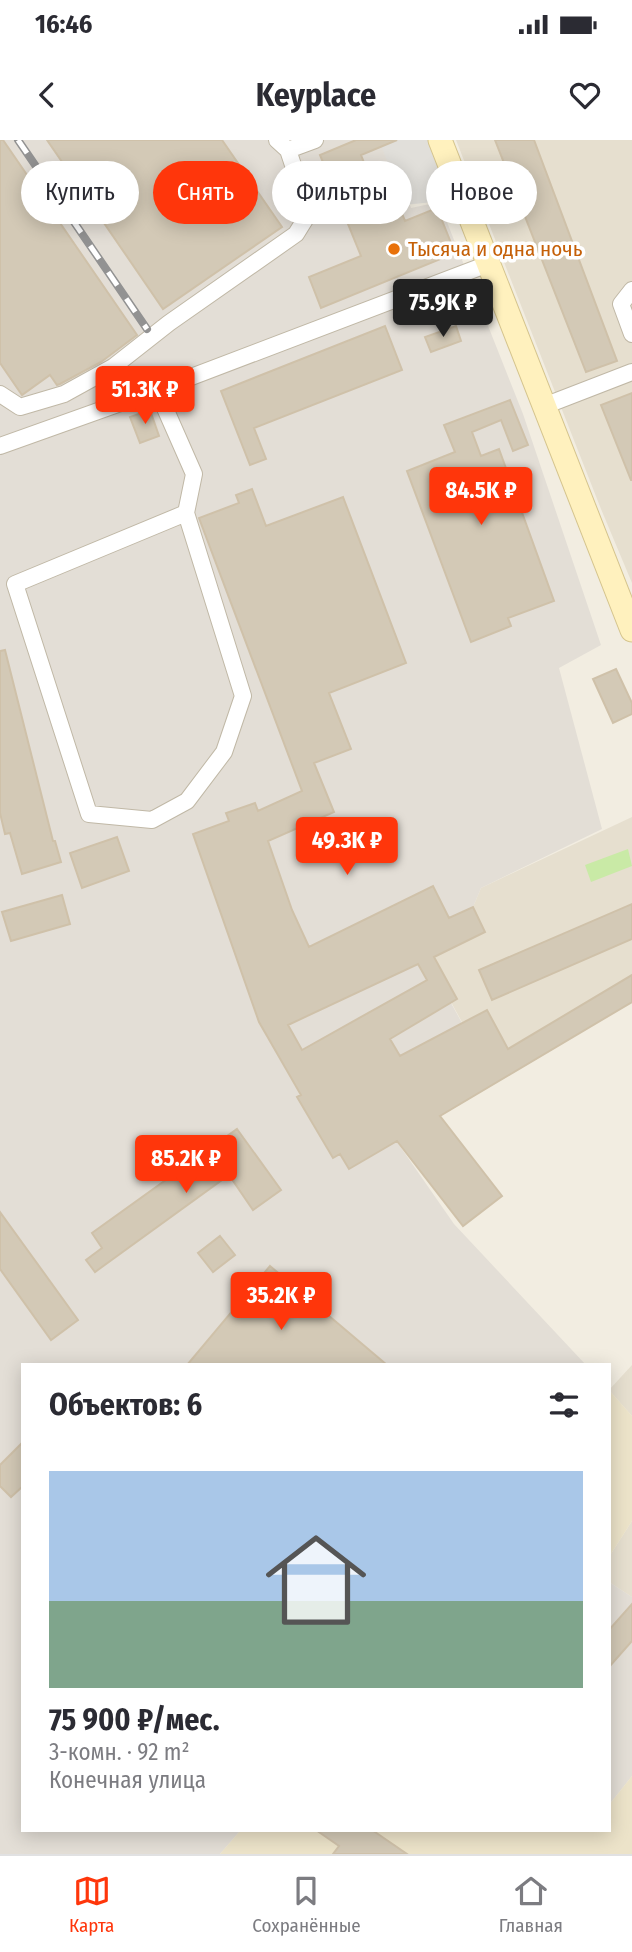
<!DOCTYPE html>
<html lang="ru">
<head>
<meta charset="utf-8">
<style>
	:root { --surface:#fff; --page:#f7f7f7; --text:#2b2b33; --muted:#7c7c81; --line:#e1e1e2; --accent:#ff360b }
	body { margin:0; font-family:"Fira Sans Condensed",sans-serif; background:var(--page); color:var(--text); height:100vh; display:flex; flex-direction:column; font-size:26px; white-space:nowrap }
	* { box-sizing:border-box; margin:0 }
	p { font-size:23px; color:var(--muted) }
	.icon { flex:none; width:38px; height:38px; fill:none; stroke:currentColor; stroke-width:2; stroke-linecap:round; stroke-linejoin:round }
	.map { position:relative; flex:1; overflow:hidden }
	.sheet { position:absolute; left:21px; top:1223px; width:590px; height:469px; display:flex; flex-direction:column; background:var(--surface); border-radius:0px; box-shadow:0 4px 18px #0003 }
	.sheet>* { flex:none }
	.banner { position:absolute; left:21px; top:21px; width:592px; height:63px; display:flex; gap:14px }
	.price { position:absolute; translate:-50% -60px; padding:0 16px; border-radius:7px; background:var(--accent); color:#fff; font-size:23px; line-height:46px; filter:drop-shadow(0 2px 4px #0008) }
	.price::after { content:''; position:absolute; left:50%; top:42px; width:21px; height:16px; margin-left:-10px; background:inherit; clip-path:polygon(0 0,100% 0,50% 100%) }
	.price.current { background:#222; color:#fff }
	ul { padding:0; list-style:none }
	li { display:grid; align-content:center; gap:14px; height:371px; padding:0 28px }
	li+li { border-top:2px solid var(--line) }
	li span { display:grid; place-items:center; height:217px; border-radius:0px; color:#555 }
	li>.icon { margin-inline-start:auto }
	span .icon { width:126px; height:126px; fill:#fffc; stroke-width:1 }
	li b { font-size:30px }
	h2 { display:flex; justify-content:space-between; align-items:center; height:84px; padding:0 28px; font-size:30px }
	.pill { padding:0 24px; border-radius:32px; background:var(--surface); box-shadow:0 4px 18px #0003; font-size:24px; line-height:63px }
	.pill.current { background:var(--accent); color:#fff }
	.status { display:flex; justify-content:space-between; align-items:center; height:49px; padding:0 35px; background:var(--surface); direction:ltr }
	.status svg { height:19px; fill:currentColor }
	header { display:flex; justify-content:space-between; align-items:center; height:91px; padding:0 28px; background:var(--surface); font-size:32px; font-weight:700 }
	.menu { display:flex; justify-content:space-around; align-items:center; height:98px; border-top:2px solid var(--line); background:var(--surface); font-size:19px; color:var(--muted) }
	.menu a { display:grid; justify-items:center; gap:4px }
	.menu .current { color:var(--accent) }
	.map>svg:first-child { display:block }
	.residential { fill:#e6dfcf }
	.industrial { fill:#e3ded6 }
	.education { fill:#ece3c9 }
	.green { fill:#c9eaa6 }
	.parking { fill:#e1dfda }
	.building { fill:#d3c9b6; stroke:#cfc1a9; stroke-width:2; fill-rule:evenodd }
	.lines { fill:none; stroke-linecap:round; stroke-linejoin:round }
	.street-casing { stroke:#c0b8a6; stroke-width:18 }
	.secondary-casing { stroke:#d5c48d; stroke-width:25 }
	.street { stroke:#fff; stroke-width:16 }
	.secondary { stroke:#fff1be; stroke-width:23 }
	.rail-casing { stroke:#929292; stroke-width:8 }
	.rail { stroke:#fff; stroke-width:5; stroke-dasharray:16; stroke-linecap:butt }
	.food-dot { fill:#e8710a; stroke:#fff; stroke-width:2.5 }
	.labels { text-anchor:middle; stroke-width:7; stroke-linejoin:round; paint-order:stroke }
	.food-label { font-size:21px; fill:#c56008; stroke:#fff; text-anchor:start }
</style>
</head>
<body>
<div class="status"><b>16:46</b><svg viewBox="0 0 49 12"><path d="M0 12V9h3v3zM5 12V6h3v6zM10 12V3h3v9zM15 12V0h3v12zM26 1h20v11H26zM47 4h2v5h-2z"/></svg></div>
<header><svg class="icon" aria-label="back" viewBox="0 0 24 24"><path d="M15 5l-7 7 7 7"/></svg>Keyplace<svg class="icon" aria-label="heart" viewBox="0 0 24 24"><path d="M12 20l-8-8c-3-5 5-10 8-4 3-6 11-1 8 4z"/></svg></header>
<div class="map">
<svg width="632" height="1714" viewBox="0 0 632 1714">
	<rect width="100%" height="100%" fill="#f2ede1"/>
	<path class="residential" d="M456 0H632V443L601 369Z
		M632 677V835L509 908 498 891 463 884 451 862 442 832 434 816 473 767 481 748Z
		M632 1225V1276L609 1250Z
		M632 1381V1457L609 1442V1417Z"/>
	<path class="industrial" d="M0 0H386L411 68 439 62 523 274 601 505 559 528 602 689 481 748 473 767 485 792 434 817 457 859 451 863 462 883 487 870 509 908 632 836V862L397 1002 454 1084 586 1225H23V1690L240 1691 220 1714H0Z
		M609 1442 632 1457V1636L609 1665Z"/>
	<path class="education" d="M609 1250 632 1276V1381L609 1417Z
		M632 1636V1714H220L240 1691 609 1690V1665Z"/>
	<path class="green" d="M628 709 632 726 591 742 585 725Z"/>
	<path class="parking" d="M379 0H429L453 60 404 65Z"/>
	<path class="building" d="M0 0H3L137 195 101 222 60 244 57 245 50 235 22 255 0 223Z
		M47 0H222L282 87 163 169Z
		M356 0H397L361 15 378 58 393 52 405 81 437 68 455 113 321 168 309 137 361 116 320 15Z
		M495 0H534L617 221 586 232Z
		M385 186 402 230 254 288 266 319 250 325 221 251Z
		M456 186 461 201 431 212 425 197Z
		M632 253V340H631L601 265Z
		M510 260 528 305 513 311 501 280 472 292 481 316 499 309 554 461 508 478 511 486 471 502 407 331 455 312 444 285Z
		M150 270 159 296 140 303 130 277Z
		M252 349 266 386 343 357 406 523 329 553 351 609 314 623 334 672 268 701 292 770 309 807 433 746 449 778 473 767 485 792 434 817 457 859 390 899 400 916 487 870 508 909 632 835V862L440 976 502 1056 463 1086 397 1001 349 1029 340 1014 333 1018 297 957 301 955 259 882 193 694 229 681 226 673 255 663 258 671 302 651 199 378 239 363 236 355ZM418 824 427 840 302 910 288 885Z
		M5 510 53 701H55L61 722 22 734 10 693 5 694 0 673V511Z
		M616 529 632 563V574L613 583 593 539Z
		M117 697 129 731 82 748 70 713Z
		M62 755 70 784 11 801 2 772Z
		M632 764V799L492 860 479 830Z
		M237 989 281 1050 253 1070 229 1035 95 1132 86 1120 102 1108 92 1093Z
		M0 1072 78 1180 51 1200 0 1129Z
		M220 1096 235 1115 213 1132 198 1113Z
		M270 1126 387 1225H187Z
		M23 1302V1346L11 1357 0 1346V1325Z
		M632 1464V1501L609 1527V1490Z
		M316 1690H372L407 1714H333L339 1706Z"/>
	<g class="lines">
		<g class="street-casing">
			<path id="street" d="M277 0 288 10 315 0
				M632 150 621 164 632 194
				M157 250 194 334 186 373 15 444 89 674 152 680 187 661 224 612 243 556 186 373
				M0 254 20 267 64 254 113 227 169 183 296 94 309 73 288 10
				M544 266 632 232
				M0 306 157 250 488 124"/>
		</g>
		<g class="secondary-casing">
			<path id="secondary" d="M440 0 632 490"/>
		</g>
		<use href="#street" class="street"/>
		<use href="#secondary" class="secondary"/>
		<g class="rail-casing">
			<path id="rail" d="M18 0 147 189"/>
		</g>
		<use href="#rail" class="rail"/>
	</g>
	<circle class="food-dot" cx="394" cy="109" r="7"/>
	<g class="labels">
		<g class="food-label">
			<text x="408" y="116">Тысяча и одна ночь</text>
		</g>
	</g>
</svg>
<b class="price current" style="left:443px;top:199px">75.9K ₽</b>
<b class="price" style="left:145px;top:286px">51.3K ₽</b>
<b class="price" style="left:481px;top:387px">84.5K ₽</b>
<b class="price" style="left:347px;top:737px">49.3K ₽</b>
<b class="price" style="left:186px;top:1055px">85.2K ₽</b>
<b class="price" style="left:281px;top:1192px">35.2K ₽</b>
<div class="banner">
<a class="pill">Купить</a>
<a class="pill current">Снять</a>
<a class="pill">Фильтры</a>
<a class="pill">Новое</a>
</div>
<section class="sheet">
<h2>Объектов: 6<svg class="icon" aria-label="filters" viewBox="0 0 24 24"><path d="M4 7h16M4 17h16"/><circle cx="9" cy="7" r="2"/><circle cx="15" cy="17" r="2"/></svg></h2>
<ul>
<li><span style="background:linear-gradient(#a9c7e8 60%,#7fa58c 0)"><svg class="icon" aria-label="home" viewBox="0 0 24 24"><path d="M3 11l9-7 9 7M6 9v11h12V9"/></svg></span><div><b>75 900 ₽/мес.</b><p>3-комн. · 92 m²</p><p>Конечная улица</p></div></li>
</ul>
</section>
</div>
<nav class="menu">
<a class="current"><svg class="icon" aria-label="map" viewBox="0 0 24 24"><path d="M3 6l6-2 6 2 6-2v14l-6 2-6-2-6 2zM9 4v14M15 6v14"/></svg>Карта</a>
<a><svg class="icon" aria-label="saved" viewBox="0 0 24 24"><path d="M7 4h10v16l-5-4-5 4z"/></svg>Сохранённые</a>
<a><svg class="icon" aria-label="home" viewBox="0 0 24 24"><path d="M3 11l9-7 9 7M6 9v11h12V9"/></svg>Главная</a>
</nav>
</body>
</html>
